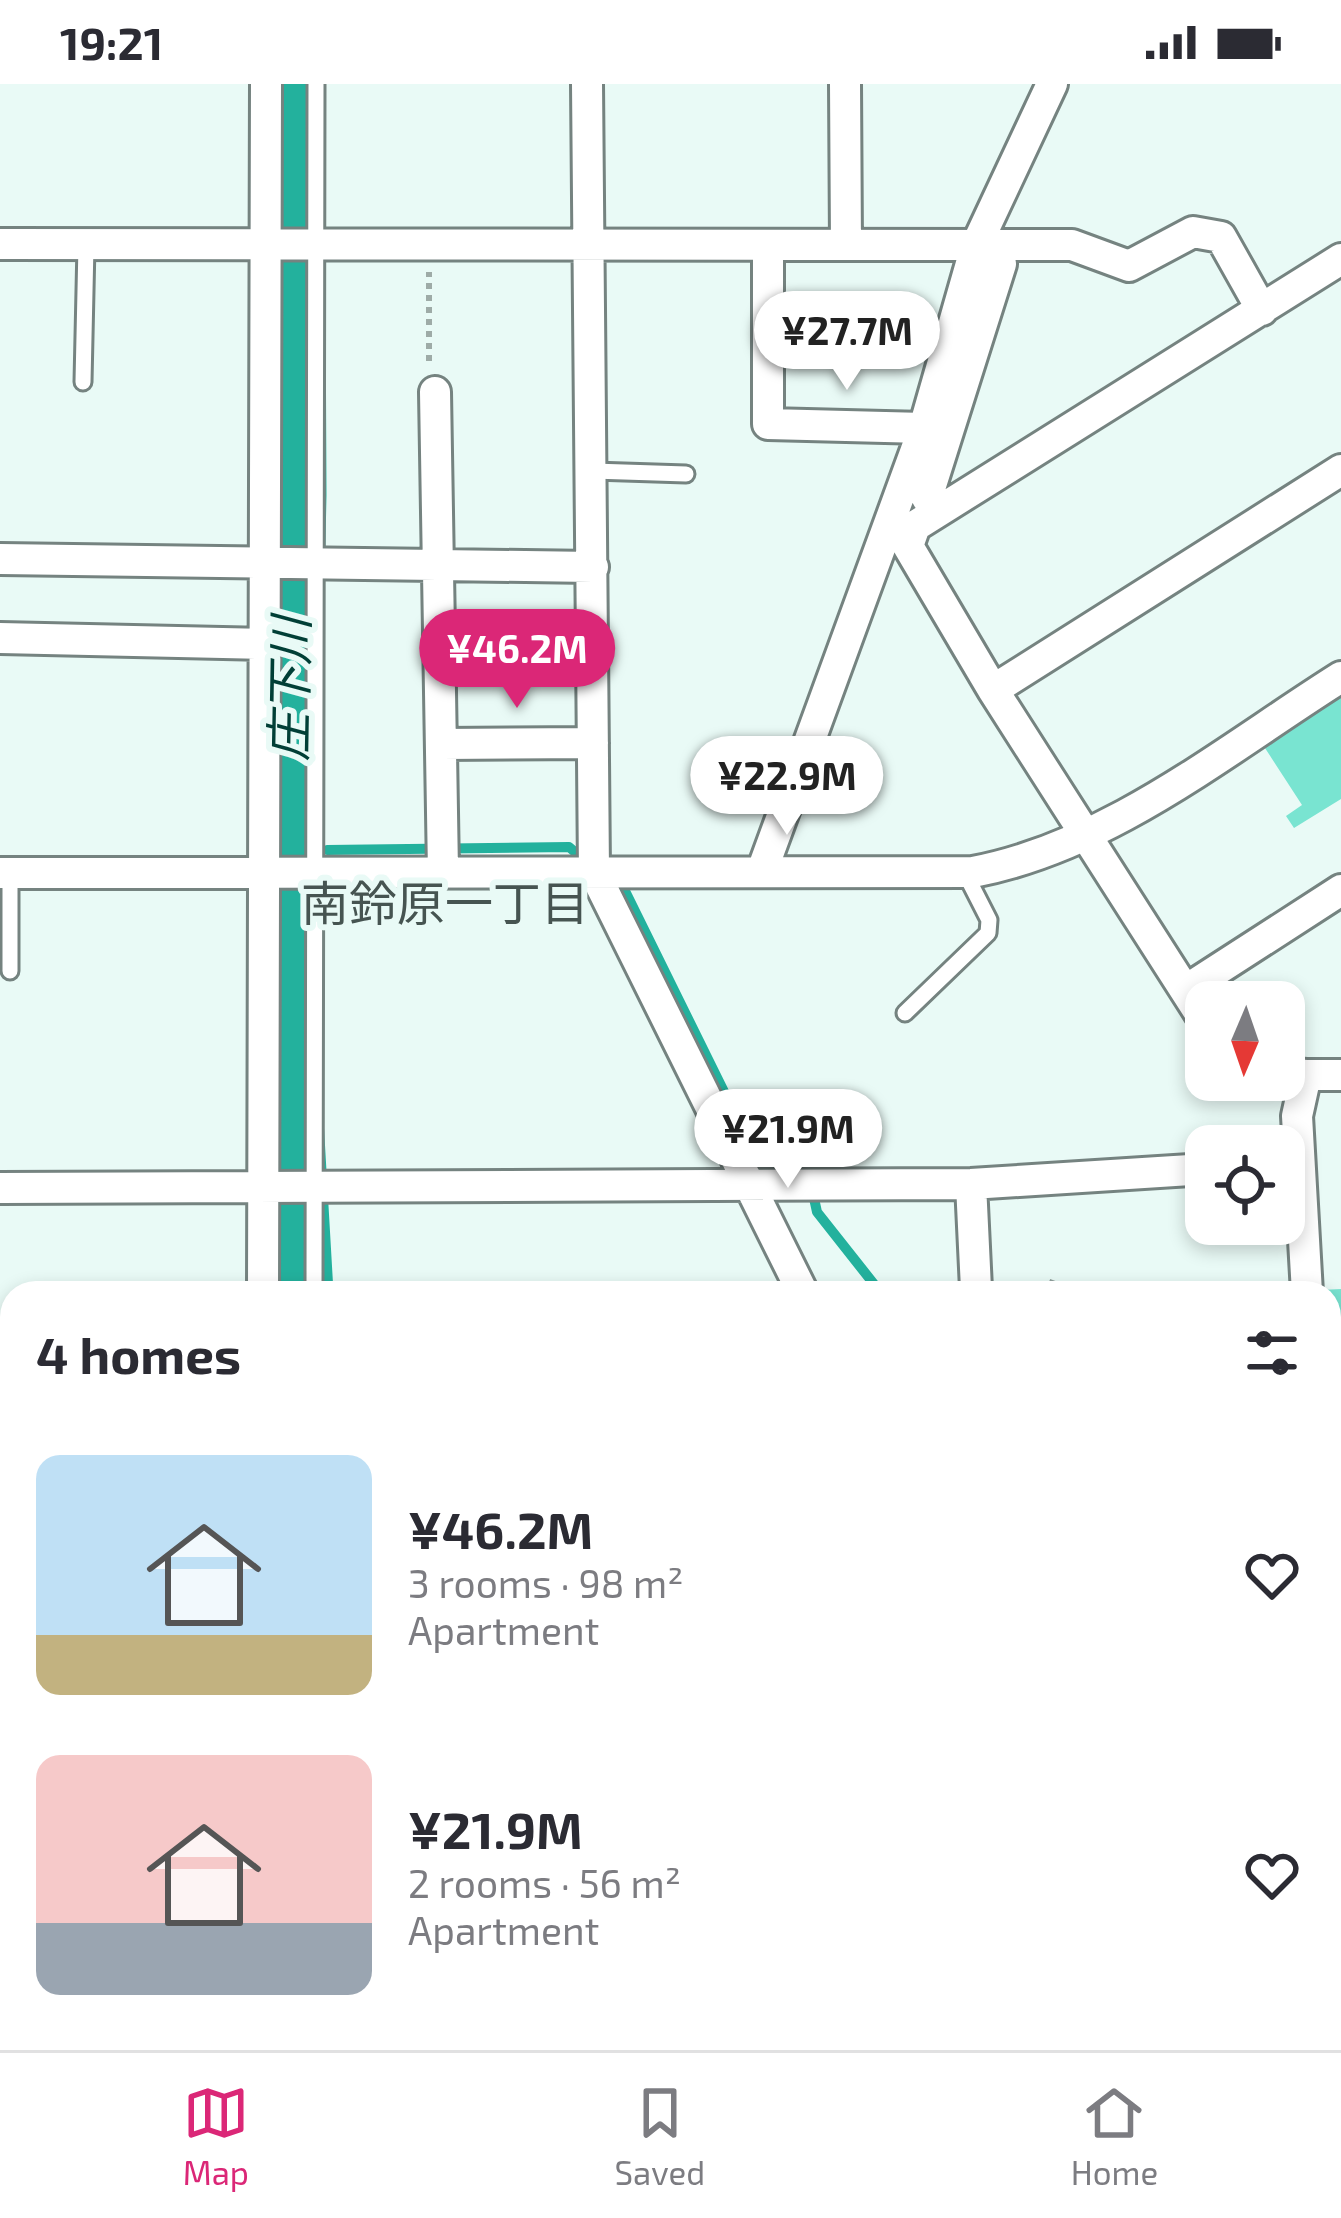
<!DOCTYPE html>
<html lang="en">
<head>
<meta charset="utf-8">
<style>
	:root { --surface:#fff; --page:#f7f7f7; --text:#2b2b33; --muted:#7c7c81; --line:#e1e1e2; --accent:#db2777 }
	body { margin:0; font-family:"Exo 2","Noto Sans JP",sans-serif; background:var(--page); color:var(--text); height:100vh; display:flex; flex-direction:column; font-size:45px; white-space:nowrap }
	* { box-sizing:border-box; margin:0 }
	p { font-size:39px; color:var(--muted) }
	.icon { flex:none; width:66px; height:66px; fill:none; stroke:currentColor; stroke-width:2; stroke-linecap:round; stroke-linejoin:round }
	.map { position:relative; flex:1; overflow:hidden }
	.details { position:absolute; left:0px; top:1197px; width:1341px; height:771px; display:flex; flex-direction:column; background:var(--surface); border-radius:36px 36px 0 0; box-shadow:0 6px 18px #0003 }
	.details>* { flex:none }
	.needle { width:78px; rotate:182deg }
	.fabs { position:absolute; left:1185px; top:897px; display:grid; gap:24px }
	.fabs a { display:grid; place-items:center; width:120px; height:120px; border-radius:24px; background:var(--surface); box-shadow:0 6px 18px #0003; font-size:60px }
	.price { position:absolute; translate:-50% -102px; padding:0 27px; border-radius:42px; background:#fff; color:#222; font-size:39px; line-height:78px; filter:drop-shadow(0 3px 6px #0008) }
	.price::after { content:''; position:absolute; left:50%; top:72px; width:36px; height:27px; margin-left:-18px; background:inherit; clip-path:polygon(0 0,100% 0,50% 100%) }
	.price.on { background:var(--accent); color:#fff }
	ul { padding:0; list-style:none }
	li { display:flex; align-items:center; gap:36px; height:300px; padding:0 36px }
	li span { display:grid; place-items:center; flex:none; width:336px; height:240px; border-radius:24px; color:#555 }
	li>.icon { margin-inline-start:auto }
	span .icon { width:144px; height:144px; fill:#fffc; stroke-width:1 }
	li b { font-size:51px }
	h2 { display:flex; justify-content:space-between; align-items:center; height:144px; padding:0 36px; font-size:51px }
	.status { display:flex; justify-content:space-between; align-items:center; height:84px; padding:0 60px; background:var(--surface); direction:ltr }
	.status svg { height:33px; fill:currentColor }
	.tabs { display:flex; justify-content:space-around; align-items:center; height:168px; border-top:3px solid var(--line); background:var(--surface); font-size:33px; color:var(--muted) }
	.tabs a { display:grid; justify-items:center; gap:6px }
	.tabs .on { color:var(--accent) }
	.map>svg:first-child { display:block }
	.green { fill:#79e4d1 }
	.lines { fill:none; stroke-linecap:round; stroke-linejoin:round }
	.stream { stroke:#23b19d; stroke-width:10 }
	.river { stroke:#23b19d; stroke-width:63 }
	.building { fill:#bcccc8; stroke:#91a09d; stroke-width:3 }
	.lane-casing { stroke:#758380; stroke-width:21 }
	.street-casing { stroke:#758380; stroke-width:36 }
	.secondary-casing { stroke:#758380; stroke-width:48 }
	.path { stroke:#9eaba7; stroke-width:6; stroke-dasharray:6 6; stroke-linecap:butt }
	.lane { stroke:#fff; stroke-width:15 }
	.street { stroke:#fff; stroke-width:30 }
	.secondary { stroke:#fff; stroke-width:42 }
	.labels { text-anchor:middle; stroke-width:12; stroke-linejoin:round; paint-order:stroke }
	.water-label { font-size:48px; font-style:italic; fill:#013f36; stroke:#e9faf6 }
	.neighbourhood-label { font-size:48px; fill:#465451; stroke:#e9faf6 }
</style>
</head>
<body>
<div class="status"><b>19:21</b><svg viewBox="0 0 49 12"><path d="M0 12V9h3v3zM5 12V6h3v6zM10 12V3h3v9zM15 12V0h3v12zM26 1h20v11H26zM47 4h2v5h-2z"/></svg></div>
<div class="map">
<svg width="1341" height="1966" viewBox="0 0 1341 1966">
	<rect width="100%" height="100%" fill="#e9faf6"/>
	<path class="green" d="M1341 611V715L1294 744 1286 732 1302 721 1263 661Z
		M1341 1205V1292L1329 1289V1209L1321 1206Z"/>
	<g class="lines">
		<path class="stream" d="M287 764 307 765
			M327 766 569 763 588 779
			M607 794 626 809 734 1028 779 1044 807 1082 817 1128 881 1209
			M1329 1566 1341 1567"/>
		<path class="river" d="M293 0 295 411 284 898 302 1209
			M0 1776 12 1777
			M866 1956 877 1966"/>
	</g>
	<path class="building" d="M1051 1197 1082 1209H1046Z
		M43 1956H84L90 1963 52 1966Z
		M610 1956H727L726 1966H651L652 1962Z"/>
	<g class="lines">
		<g class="lane-casing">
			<path id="lane" d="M83 298 86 161
				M593 387 686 390
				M10 887V789
				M905 929 988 849 989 836 964 787
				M314 1209 316 0
				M0 1940 12 1952"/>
		</g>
		<g class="street-casing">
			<path id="street" d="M587 0 594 788 803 1209
				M845 0 846 160
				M0 160 1072 161 1129 182 1193 148 1221 153 1262 226
				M768 162V340L924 344
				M435 308 443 788
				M937 428 927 414 1001 180 997 162
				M0 475 593 483
				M0 554 263 560
				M993 606 1341 386
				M442 660 593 659
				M762 787 924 344 976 162 1052 0
				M0 789 973 788C1110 762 1225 666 1341 593
				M1186 906 1341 806
				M1206 939 993 606 908 462 915 442 1341 175
				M1284 989 1306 991 1297 1032 1307 1209
				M1306 991H1341
				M971 1100 976 1205
				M0 1104 971 1100 1206 1085
				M263 1209 266 0
				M1329 1627 1341 1629
				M0 1757 12 1758
				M1148 1956 1149 1966
				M1245 1956 1257 1966
				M262 1966V1956"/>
		</g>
		<g class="secondary-casing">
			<path id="secondary" d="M0 1437H12
				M1329 1458H1341"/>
		</g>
		<path class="path" d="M429 277V188
			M1329 1293 1341 1297"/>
		<use href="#lane" class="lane"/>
		<use href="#street" class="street"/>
		<use href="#secondary" class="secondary"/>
	</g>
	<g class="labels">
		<g class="water-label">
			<text transform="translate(290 605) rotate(-89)" y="17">庄下川</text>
		</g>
		<g class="neighbourhood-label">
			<text x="445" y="837">南鈴原一丁目</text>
		</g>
	</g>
</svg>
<div class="fabs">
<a><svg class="needle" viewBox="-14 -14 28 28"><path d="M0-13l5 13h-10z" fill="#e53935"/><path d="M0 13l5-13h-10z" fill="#7c7c81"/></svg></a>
<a><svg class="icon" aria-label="locate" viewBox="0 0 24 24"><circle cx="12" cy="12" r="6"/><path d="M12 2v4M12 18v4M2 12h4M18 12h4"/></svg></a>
</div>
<b class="price" style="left:847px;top:309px">¥27.7M</b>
<b class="price on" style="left:517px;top:627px">¥46.2M</b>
<b class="price" style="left:787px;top:754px">¥22.9M</b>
<b class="price" style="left:788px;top:1107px">¥21.9M</b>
<section class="details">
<h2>4 homes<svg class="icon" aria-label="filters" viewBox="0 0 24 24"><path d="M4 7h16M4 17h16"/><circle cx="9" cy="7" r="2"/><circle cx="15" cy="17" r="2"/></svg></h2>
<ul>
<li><span style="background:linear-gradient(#bfe0f5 75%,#c2b280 0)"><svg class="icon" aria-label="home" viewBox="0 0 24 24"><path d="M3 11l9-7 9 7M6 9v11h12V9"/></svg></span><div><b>¥46.2M</b><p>3 rooms · 98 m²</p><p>Apartment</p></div><svg class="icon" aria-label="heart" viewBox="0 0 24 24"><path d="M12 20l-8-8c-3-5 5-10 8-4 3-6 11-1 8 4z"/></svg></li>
<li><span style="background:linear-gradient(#f6c9c9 70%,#9aa5b1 0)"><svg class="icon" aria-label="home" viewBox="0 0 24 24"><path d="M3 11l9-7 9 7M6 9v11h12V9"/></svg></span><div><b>¥21.9M</b><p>2 rooms · 56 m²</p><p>Apartment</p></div><svg class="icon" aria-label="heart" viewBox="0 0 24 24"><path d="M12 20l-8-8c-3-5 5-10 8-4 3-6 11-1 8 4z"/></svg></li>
</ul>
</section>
</div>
<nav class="tabs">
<a class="on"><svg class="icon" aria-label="map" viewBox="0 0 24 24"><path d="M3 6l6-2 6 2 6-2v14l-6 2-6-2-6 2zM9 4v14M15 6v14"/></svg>Map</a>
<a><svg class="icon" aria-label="saved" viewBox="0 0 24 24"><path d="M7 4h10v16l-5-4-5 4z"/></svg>Saved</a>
<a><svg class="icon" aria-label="home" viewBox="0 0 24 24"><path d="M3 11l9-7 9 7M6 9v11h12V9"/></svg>Home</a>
</nav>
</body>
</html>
